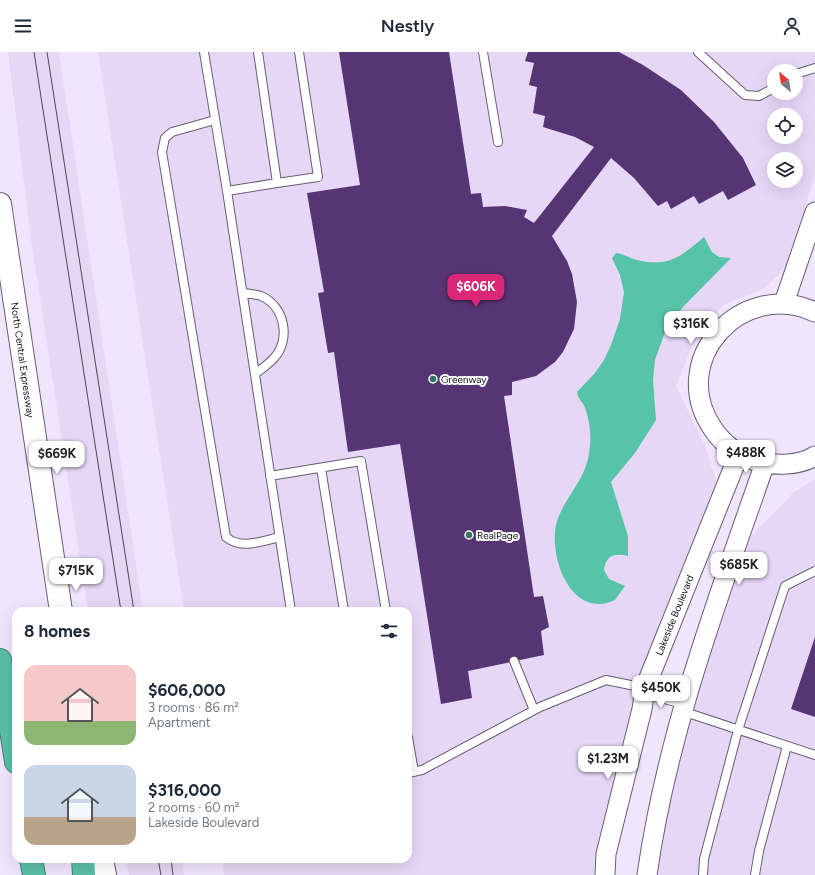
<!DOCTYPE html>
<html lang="en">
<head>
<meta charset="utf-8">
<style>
	:root { --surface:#fff; --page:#f2f2f3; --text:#1f2937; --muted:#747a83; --accent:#db2777 }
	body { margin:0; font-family:Figtree,sans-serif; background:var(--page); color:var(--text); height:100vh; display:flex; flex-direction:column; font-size:15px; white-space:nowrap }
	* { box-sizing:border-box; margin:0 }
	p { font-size:13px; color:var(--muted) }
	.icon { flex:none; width:22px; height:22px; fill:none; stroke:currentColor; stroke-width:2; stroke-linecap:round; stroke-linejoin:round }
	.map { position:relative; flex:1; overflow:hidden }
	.sheet { position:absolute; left:12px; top:555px; width:400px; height:256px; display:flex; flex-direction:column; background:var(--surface); border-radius:12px; box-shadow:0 4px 16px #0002 }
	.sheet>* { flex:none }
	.needle { width:26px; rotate:330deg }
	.fabs { position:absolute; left:767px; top:12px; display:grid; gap:8px }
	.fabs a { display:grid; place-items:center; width:36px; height:36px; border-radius:50%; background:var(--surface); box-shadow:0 4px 16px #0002; font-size:20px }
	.price { position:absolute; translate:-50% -34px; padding:0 9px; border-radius:8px; background:#fff; color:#222; font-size:13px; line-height:26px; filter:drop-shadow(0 1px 2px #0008) }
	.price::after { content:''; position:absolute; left:50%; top:24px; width:12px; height:9px; margin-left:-6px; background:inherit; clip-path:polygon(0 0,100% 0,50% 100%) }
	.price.on { background:var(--accent); color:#fff }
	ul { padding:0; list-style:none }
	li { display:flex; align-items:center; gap:12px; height:100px; padding:0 12px }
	li span { display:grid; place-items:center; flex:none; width:112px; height:80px; border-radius:12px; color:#555 }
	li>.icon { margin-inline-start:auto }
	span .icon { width:48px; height:48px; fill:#fffc; stroke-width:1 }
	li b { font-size:17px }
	h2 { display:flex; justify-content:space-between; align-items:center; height:48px; padding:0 12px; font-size:17px }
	header { display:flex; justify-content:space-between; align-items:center; height:52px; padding:0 12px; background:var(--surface); font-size:18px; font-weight:600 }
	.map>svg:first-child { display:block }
	.built { fill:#e6d7f6; fill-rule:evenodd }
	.water { fill:#57c4aa }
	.building { fill:#573473 }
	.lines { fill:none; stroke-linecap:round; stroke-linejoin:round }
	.service-casing { stroke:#685e73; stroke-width:10 }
	.tertiary-casing { stroke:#685e73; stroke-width:21 }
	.secondary-casing { stroke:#685e73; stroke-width:24 }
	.motorway-casing { stroke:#428275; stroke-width:24 }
	.service { stroke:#fff; stroke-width:8 }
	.tertiary { stroke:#fff; stroke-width:19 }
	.secondary { stroke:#fff; stroke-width:22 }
	.motorway { stroke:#5abfa7; stroke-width:22 }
	.tram { stroke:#4d4754; stroke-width:1 }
	.poi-dot { fill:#337565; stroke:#fff; stroke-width:1.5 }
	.labels { text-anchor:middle; stroke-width:4; stroke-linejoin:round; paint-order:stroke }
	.street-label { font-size:10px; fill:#151019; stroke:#fff }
	.poi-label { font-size:10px; fill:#151019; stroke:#fff; text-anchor:start }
</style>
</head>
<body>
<header><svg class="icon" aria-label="menu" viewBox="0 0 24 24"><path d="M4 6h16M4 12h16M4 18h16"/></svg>Nestly<svg class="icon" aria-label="person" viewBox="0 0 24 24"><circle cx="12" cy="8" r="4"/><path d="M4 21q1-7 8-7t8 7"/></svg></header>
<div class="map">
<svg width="815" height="823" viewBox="0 0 815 823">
	<rect width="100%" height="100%" fill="#f1e5fe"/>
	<path class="built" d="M8 0H59L143 559H88L31 188Z
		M98 0H815V124L785 216 765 236 723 253 697 282 676 334 706 396 716 430 706 467 610 747 604 823H224L222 807H408V559H184ZM774 19H796V41H774ZM774 63H796V85H774ZM774 107H796V129H774Z
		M815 427V823H655L685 685 744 491 793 441Z
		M126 807H182L184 823H129Z"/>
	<path class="water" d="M704 185 712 200 719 205 731 206 683 255 665 280 655 308 653 328 656 368 635 401 611 430 628 484V504C614 501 606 503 604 518L609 527 625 534 615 548C571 569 547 503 557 469 565 445 586 427 589 401 592 386 590 370 585 356 583 350 577 346 577 340L595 321 604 308 611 293 620 267 624 240 620 223 612 206 616 201C624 202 630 206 637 208 669 216 681 204 704 185Z"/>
	<path class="building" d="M339 0H449L471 142 481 141 483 155 505 154 527 158 524 165 534 171 594 95 575 85 543 75 545 64 533 61 537 35 529 33 534 11 525 9 528 0H619L643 13 681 38 714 70 743 106 756 133 728 148 723 139 699 152 694 144 671 157 667 149 658 154 634 126 611 106 552 184 567 209 572 222 577 250 574 277 563 300 555 310 536 324 512 330V343L504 344 534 545 543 544 549 575 541 579 544 603 468 619 472 646 441 652 400 392 348 400 334 300 328 301 318 241 324 240 307 141 360 133Z
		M815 585V665L791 657Z"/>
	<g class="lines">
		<g class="service-casing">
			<path id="service" d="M204 0 227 139
				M258 0 277 131 227 139 291 559
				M483 0 498 90
				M698 0 745 43 759 44 774 36
				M796 22 815 16
				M215 68 172 80 165 86 162 100 226 485C241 498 262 489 280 485
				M277 131 318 125 299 0
				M243 241C248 242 255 242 261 244 285 254 291 288 274 306 269 312 261 317 255 322
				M321 416 344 559
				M270 424 361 409 386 559
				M514 609 534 658
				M682 659 815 703
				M408 685 414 720
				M408 721 422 718 540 655 606 628 645 636
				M703 823 704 807 738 678 785 534 815 519
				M755 823 759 799 787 694"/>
		</g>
		<g class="tertiary-casing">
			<path id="tertiary" d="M784 251 815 160
				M815 260C741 226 666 309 713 377 723 392 739 404 756 409 774 414 799 414 815 404
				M645 636 685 647
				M605 823 606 802 642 657 645 636 739 402
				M647 823C667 681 718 546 765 411"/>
		</g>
		<g class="secondary-casing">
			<path id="secondary" d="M0 152 61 559
				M102 807 105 823"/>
		</g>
		<g class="motorway-casing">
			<path id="motorway" d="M0 608 16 710
				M31 807 34 823
				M83 807 84 823"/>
		</g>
		<use href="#service" class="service"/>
		<use href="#tertiary" class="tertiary"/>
		<use href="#secondary" class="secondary"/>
		<use href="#motorway" class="motorway"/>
		<path class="tram" d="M34 0 121 559
			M47 0 134 559
			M158 807 161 823
			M171 807 173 823"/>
	</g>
	<g class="poi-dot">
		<circle cx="433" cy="327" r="4"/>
		<circle cx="469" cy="483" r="4"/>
	</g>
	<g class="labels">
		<g class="street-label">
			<text transform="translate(23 308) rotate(82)" y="4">North Central Expressway</text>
			<text transform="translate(674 563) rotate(-68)" y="4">Lakeside Boulevard</text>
		</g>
		<g class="poi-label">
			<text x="441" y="331">Greenway</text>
			<text x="477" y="487">RealPage</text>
		</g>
	</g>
</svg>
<div class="fabs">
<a><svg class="needle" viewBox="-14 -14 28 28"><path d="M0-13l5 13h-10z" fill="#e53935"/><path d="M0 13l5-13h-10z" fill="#747a83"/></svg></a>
<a><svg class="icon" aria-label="locate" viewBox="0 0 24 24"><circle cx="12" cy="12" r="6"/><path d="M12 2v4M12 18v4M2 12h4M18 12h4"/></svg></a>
<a><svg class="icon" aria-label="layers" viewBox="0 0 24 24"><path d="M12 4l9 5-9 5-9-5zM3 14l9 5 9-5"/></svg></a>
</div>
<b class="price on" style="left:476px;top:256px">$606K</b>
<b class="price" style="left:691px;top:293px">$316K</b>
<b class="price" style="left:746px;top:422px">$488K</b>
<b class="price" style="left:57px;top:423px">$669K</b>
<b class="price" style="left:739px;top:534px">$685K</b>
<b class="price" style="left:76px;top:540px">$715K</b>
<b class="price" style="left:661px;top:657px">$450K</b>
<b class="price" style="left:608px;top:728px">$1.23M</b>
<section class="sheet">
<h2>8 homes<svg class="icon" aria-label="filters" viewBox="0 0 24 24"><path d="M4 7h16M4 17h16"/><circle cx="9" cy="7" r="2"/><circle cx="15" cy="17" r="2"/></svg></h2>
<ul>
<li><span style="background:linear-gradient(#f6c9c9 70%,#8fb573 0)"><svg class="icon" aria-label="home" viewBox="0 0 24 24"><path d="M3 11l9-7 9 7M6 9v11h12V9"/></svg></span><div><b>$606,000</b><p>3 rooms · 86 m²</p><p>Apartment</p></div></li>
<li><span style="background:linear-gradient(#c9d6e8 65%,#b9a48a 0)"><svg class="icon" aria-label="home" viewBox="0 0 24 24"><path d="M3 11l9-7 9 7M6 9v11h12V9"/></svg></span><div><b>$316,000</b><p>2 rooms · 60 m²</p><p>Lakeside Boulevard</p></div></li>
</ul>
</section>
</div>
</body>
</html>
